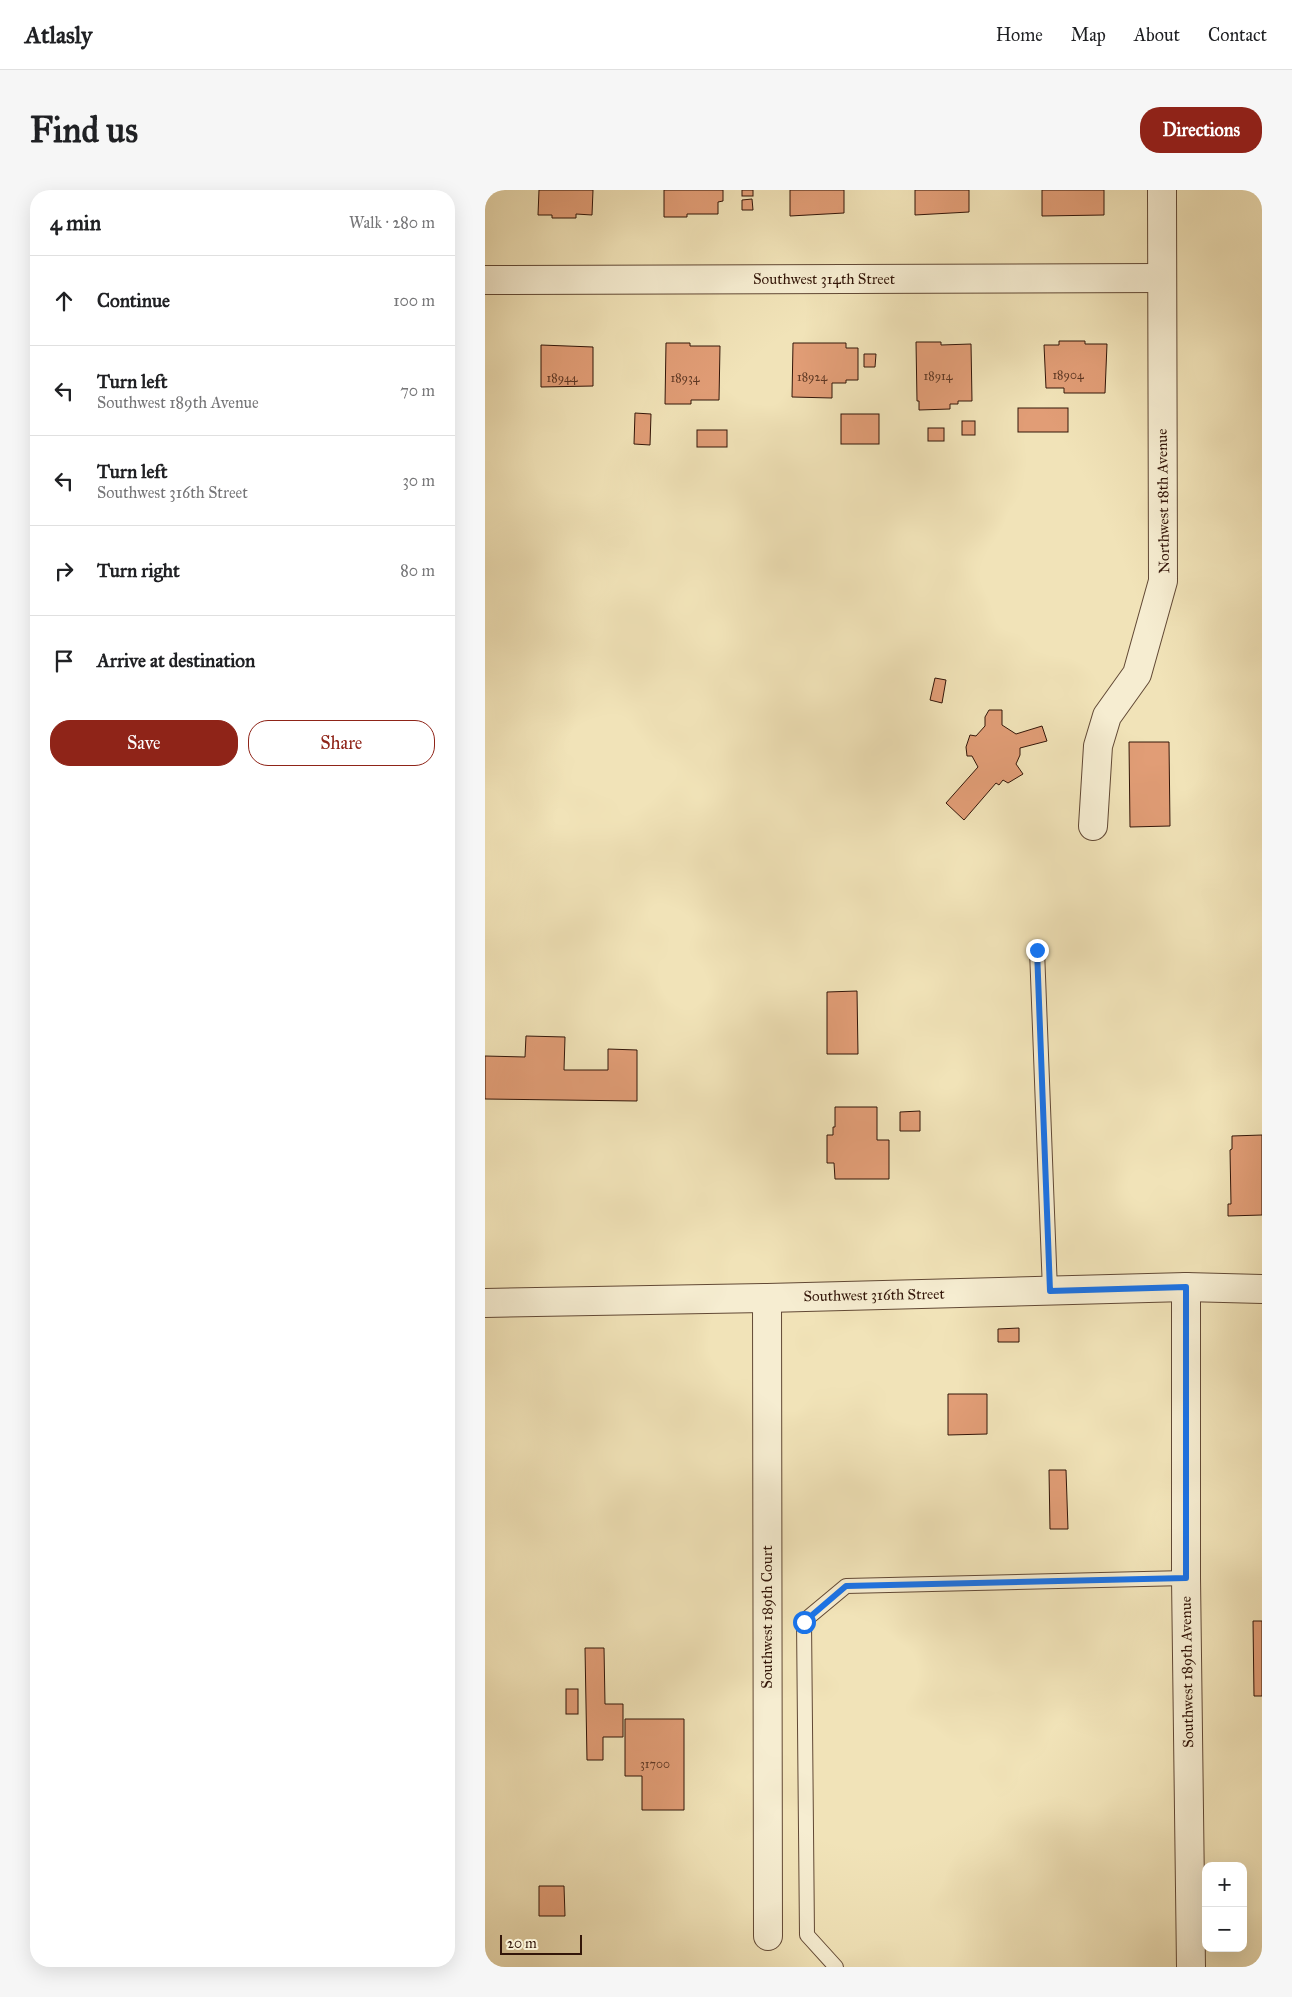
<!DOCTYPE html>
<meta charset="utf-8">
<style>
body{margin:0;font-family:"IM FELL Great Primer",serif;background:#f6f6f6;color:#202124}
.controls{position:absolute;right:15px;bottom:15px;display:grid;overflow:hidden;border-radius:10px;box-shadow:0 5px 20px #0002}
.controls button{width:45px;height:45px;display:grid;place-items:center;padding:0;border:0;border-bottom:1px solid #e0e0e0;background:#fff;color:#202124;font:25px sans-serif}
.scale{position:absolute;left:15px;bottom:12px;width:82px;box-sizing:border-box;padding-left:5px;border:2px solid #331609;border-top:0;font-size:14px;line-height:18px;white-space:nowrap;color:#331609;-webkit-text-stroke:4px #f6edd1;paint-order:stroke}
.stop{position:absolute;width:15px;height:15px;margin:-11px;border:4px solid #1a73e8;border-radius:50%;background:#fff}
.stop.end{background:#1a73e8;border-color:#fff;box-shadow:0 1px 5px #0008}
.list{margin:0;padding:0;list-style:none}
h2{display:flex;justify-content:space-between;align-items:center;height:65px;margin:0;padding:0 20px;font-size:21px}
h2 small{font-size:16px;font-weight:400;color:#757577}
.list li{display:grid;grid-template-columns:32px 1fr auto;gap:15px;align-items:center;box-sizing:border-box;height:90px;padding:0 20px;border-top:1px solid #e0e0e0}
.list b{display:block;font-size:19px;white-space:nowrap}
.list p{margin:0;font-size:16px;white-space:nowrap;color:#757577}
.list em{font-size:16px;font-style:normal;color:#757577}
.actions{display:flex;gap:10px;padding:15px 20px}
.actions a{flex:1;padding:11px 0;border:1px solid #8f2418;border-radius:20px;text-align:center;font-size:18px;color:#8f2418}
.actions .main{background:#8f2418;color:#fff}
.icon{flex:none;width:28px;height:28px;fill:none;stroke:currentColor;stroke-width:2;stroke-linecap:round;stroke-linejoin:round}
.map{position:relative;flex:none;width:777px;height:1777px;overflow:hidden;border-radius:20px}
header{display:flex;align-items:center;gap:30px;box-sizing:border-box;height:70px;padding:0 25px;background:#fff;border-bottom:1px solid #e0e0e0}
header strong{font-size:24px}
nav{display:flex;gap:28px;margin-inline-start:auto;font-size:18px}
.intro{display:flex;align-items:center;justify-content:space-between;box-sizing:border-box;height:120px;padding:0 30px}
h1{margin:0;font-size:35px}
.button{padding:12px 22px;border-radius:20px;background:#8f2418;color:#fff;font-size:18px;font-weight:700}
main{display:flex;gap:30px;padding:0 30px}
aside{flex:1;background:#fff;border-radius:20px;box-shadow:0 5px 20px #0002}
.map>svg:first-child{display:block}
.building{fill:#e19d76;stroke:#331609}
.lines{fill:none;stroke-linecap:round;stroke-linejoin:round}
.service-casing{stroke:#624935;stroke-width:16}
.minor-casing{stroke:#624935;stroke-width:30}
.service{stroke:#f6edd1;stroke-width:14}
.minor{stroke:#f6edd1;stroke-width:28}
.route{stroke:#1a73e8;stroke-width:6}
.labels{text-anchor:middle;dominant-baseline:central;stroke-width:4.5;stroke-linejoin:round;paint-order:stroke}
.number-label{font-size:12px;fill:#5e3824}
.street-label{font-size:15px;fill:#331609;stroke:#f6edd1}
</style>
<header>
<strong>Atlasly</strong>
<nav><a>Home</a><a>Map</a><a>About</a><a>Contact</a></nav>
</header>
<div class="intro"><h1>Find us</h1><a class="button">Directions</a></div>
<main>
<aside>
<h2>4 min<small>Walk · 280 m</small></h2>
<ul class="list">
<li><svg class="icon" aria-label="ahead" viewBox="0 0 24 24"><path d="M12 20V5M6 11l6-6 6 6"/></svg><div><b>Continue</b></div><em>100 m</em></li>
<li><svg class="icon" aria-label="left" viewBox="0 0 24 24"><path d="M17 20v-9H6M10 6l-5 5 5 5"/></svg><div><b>Turn left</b><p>Southwest 189th Avenue</p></div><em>70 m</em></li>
<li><svg class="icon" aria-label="left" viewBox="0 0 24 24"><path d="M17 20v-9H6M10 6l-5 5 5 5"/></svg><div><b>Turn left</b><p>Southwest 316th Street</p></div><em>30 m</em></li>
<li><svg class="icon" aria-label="right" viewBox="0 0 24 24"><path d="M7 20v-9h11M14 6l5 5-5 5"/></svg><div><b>Turn right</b></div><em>80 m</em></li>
<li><svg class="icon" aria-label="arrive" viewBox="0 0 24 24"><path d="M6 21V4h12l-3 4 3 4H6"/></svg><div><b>Arrive at destination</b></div></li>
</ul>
<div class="actions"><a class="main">Save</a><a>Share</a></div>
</aside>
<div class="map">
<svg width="777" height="1777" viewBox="0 0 777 1777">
<rect width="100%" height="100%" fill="#f1e3b8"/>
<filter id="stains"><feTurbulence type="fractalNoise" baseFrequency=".004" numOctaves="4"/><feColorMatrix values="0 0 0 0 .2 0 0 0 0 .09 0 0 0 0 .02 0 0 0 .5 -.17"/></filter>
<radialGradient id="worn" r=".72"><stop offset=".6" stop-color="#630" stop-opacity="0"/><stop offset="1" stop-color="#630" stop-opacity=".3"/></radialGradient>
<g class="building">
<path d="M54 0H108L107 25 91 24V28H67V25H53Z"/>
<path d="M179 0H238V11L233 12V24H202V27H179Z"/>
<rect x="257" y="0" width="11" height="6"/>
<path d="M305 0H359V23L305 26Z"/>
<path d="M430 0H484V22L430 25Z"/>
<path d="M557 0H619V25L557 26Z"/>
<path d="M267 9 268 20H257V10Z"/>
<path d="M574 151H600V154H622L620 203H579V198H561L559 155H574Z"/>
<path d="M431 152H456V155L486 154 487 211H473V214H465V219L434 220V211H432Z"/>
<path d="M181 153H205V156H235L234 210H206V214H180Z"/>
<path d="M308 153H361V158H373V190H361V193H347V208L307 207Z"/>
<path d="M56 155 108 157V196L56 197Z"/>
<path d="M379 164H391L390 177H379Z"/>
<rect x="533" y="218" width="50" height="24"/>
<path d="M150 223 166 224 165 255 149 254Z"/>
<rect x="356" y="224" width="38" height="30"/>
<rect x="477" y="231" width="13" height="14"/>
<rect x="443" y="238" width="16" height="13"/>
<rect x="212" y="240" width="30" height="17"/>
<path d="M450 488 461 490 457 513 445 510Z"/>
<path d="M504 520H517V535L531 544 557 536 562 551 535 558V565L531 574 538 584 523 593 518 590 514 595 511 593 479 630 461 613 493 577 487 566H482L481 557 485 545 491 546 500 536V527Z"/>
<path d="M644 552H684L685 636 645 637Z"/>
<path d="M372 801 373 864H342V802Z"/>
<path d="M41 846 80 847 79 880H123V859L152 860V911L0 909V866L40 867Z"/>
<path d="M350 917H392V950H404V989H350L349 973H342V945H348V937H350Z"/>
<path d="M435 921V941H415V922Z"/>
<path d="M777 945V1025L743 1026V1014H746L745 960 747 959V946Z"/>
<path d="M534 1138V1152H513V1139Z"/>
<path d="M463 1204H502V1244L463 1245Z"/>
<path d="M564 1280H581L583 1339H565Z"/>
<path d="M768 1431H777V1506H769Z"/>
<path d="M100 1458H119L120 1514H138V1547H118V1570H102Z"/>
<rect x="81" y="1499" width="12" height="25"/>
<path d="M140 1529H199V1620H157V1586H140Z"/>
<path d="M54 1696H79L80 1726H54Z"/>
</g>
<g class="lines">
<g class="service-casing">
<g id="service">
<path d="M552 760 565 1101"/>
<path d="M351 1777 322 1745 319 1431 361 1396 701 1388"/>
</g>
</g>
<g class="minor-casing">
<g id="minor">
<path d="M0 90 677 88"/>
<path d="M608 636 613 556 622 526 652 484 678 391 677 0"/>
<path d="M701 1097V1388L706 1777"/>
<path d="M282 1108 283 1746"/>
<path d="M0 1113 282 1108 701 1097 777 1099"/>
</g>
</g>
<use href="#service" class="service"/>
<use href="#minor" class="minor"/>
</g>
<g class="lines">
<path class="route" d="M319 1432 361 1396 701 1388V1097L565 1101 552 760"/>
</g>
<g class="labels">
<g class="number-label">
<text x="583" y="185">18904</text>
<text x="453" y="186">18914</text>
<text x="327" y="187">18924</text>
<text x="77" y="188">18944</text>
<text x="200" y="188">18934</text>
<text x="170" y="1574">31700</text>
</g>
<g class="street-label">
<text x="339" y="89">Southwest 314th Street</text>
<text transform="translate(678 311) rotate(-91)">Northwest 18th Avenue</text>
<text transform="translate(389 1105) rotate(-1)">Southwest 316th Street</text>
<text transform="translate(282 1427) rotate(-90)">Southwest 189th Court</text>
<text transform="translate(702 1482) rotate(-91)">Southwest 189th Avenue</text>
</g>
</g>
<rect width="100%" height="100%" filter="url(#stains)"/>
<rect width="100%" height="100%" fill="url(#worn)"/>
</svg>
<div class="controls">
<button>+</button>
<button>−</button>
</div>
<div class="scale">20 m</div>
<div class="stop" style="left:319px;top:1432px"></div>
<div class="stop end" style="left:552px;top:760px"></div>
</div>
</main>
